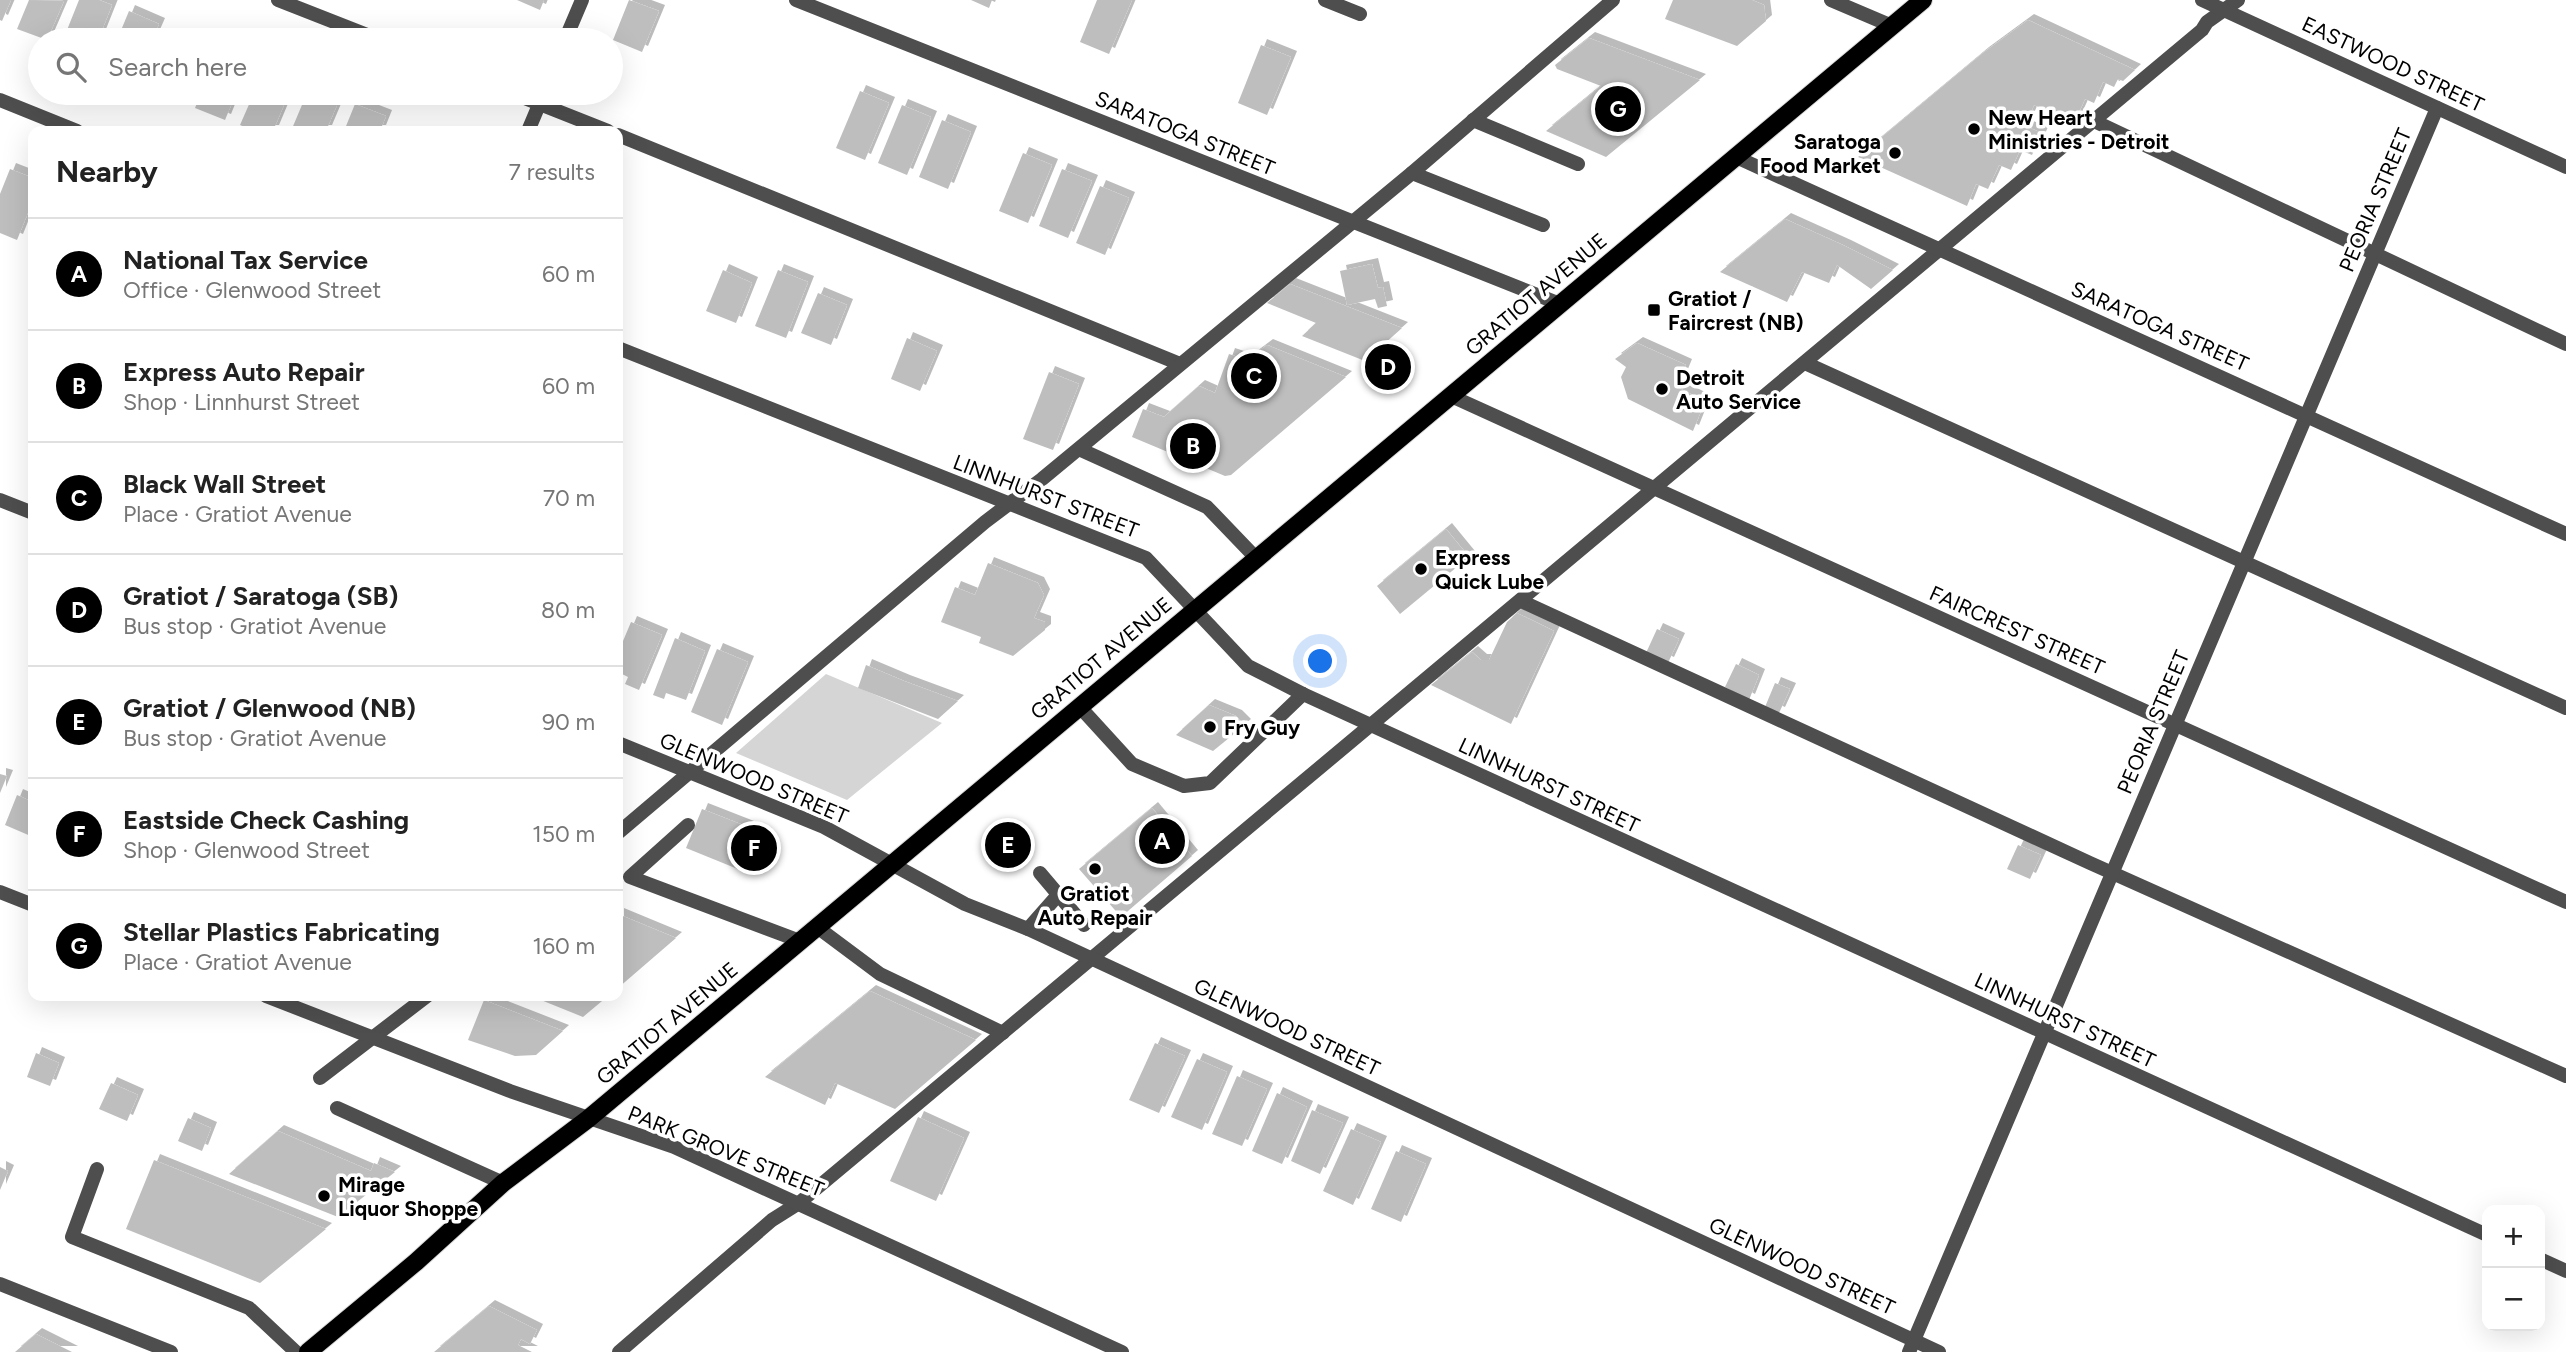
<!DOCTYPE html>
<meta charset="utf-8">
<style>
body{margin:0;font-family:Figtree,sans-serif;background:#f6f6f6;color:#222}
.controls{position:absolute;right:21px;bottom:21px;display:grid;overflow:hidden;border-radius:14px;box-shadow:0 7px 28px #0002}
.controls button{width:63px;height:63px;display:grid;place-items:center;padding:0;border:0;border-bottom:2px solid #e0e0e0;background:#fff;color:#222;font:35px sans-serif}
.you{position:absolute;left:1321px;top:662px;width:24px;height:24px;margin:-18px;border:5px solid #fff;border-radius:50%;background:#1a73e8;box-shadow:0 0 0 10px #1a73e833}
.badge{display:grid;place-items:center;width:46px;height:46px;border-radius:50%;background:#000;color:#fff;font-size:23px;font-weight:700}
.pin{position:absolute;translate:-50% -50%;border:4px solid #fff;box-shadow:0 2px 7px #0006}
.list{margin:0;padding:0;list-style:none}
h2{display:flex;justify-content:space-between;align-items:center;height:91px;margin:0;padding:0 28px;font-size:30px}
h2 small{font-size:23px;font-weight:400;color:#767676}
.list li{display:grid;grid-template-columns:46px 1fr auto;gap:21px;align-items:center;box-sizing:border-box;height:112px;padding:0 28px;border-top:2px solid #e0e0e0}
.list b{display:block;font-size:26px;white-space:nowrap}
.list p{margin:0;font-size:23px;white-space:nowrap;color:#767676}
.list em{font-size:23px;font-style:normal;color:#767676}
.icon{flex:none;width:38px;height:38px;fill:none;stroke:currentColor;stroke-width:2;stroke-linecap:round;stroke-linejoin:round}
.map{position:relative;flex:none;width:2566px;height:1352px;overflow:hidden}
.search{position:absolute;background:#fff;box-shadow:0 7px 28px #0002;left:28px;top:28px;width:595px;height:77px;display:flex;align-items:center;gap:18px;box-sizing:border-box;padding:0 24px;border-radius:38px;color:#767676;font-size:26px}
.panel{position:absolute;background:#fff;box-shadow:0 7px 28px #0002;left:28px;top:126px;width:595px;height:875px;border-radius:14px}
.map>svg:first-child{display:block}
.green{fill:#d5d5d5}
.building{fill:#bebebe;filter:url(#shadow)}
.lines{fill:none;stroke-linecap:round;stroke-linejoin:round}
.primary-casing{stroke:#dbdbdb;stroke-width:20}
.lane{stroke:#4e4e4e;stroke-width:14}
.street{stroke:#4e4e4e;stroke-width:14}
.primary{stroke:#000;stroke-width:18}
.poi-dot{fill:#000;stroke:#fff;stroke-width:2.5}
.labels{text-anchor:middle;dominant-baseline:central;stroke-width:7;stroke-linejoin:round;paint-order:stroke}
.street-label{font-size:21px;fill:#000;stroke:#fff}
.poi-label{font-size:21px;font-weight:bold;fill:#000;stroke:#fff;text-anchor:start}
</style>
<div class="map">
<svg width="2566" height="1352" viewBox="0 0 2566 1352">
<defs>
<filter id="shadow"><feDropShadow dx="6" dy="-6" stdDeviation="0" flood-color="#0004"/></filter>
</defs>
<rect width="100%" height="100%" fill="#fff"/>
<path class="green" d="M826 674 942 723 847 800 736 753Z"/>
<g class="building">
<path d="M0 0H11L2 21 0 20Z"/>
<path d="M29 0 64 1 47 40 17 29Z"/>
<path d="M79 0H99L112 5 98 40H63Z"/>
<path d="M517 0H544L540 10Z"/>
<path d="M629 0 659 11 642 52 613 40Z"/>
<path d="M971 0H992L989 8Z"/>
<path d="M1097 0H1132L1109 54 1080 42Z"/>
<path d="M1673 0H1752L1764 5 1766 21 1737 46 1665 19Z"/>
<path d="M129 11 159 24 152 40H117Z"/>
<path d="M2028 20 2135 70 2123 81 2118 79 2114 87 2103 82 2094 103 2085 99 2074 123 2034 105 2025 126 2042 133 2032 155 2020 150 2011 170 1999 165 1988 189 1976 184 1967 206 1858 157 1983 53Z"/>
<path d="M1589 38 1700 80 1606 157 1546 131 1601 86 1557 69 1555 65Z"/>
<path d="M1261 45 1291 57 1267 115 1238 103Z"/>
<path d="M860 91 889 103 865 160 836 148Z"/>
<path d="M201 93H236L225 120 195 108Z"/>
<path d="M254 93H289L273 131H254L240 125Z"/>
<path d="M307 93H327L340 98 326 131H291Z"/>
<path d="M355 104 386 116 380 131H344Z"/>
<path d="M902 105 931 117 907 175 878 163Z"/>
<path d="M942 120 971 132 948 189 919 177Z"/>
<path d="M1023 153 1052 165 1028 223 999 211Z"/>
<path d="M10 169 33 178V200L17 240 0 233V194Z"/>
<path d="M1062 169 1092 181 1068 238 1039 226Z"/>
<path d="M1100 186 1129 198 1105 255 1076 243Z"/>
<path d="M1785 219 1845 246 1893 270 1871 289 1837 265 1829 283 1802 272 1787 302 1720 272Z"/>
<path d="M1372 264 1378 288 1383 287 1387 306 1378 308 1375 299 1347 305 1340 271Z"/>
<path d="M723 270 752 283 736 323 706 311Z"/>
<path d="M778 270 808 282 786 338 755 326Z"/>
<path d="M1290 284 1402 328 1365 361 1302 336 1316 323 1267 303Z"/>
<path d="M818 293 847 305 831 345 801 333Z"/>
<path d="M907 338 937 351 920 391 891 379Z"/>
<path d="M1637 343 1686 365 1677 387 1705 401 1693 431 1628 399 1621 377 1626 367 1615 359Z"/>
<path d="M1267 345 1346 377 1231 475 1225 476 1132 437 1143 409 1164 417 1199 386 1215 393 1229 354 1247 360Z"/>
<path d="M1049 372 1079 384 1053 450 1023 439Z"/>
<path d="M1446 529 1469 557 1400 614 1377 586Z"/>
<path d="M988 563 1038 583 1044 595 1034 618 1045 622V630L1013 656 979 643 981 637 941 622 955 587 975 595Z"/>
<path d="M1517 613 1554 631 1511 724 1431 685 1472 652 1481 660H1489L1507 622Z"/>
<path d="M631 622 662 635 639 690 625 684 628 677 618 672V653Z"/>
<path d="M1657 629 1679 639 1668 663 1646 653Z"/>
<path d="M675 638 705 651 686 700 666 693 664 699 653 695Z"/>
<path d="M717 649 748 662 722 725 691 712Z"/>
<path d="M1736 664 1759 675 1749 700 1725 687Z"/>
<path d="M866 665 904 681 958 701 938 719 858 688Z"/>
<path d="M1775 683 1790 689 1779 713 1765 707Z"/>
<path d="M1209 705 1236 716 1245 725 1213 751 1176 735Z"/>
<path d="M0 774 7 776 0 793Z"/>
<path d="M17 795 33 802V837L5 825Z"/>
<path d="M1152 808 1192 856 1121 917 1079 869Z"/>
<path d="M702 809 766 834 750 874 686 848Z"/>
<path d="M2018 845 2041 855 2030 879 2007 869Z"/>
<path d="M618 914 676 938 618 988Z"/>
<path d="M870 991 976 1040 895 1109 835 1083 825 1105 765 1077Z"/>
<path d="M531 996H608L583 1017Z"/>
<path d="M484 1000 563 1031 536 1055 515 1056 468 1040Z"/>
<path d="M1155 1043 1185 1056 1159 1113 1129 1100Z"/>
<path d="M36 1053 59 1063 50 1086 27 1077Z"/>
<path d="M1197 1059 1227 1072 1202 1130 1171 1117Z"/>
<path d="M1237 1076 1267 1089 1242 1146 1212 1134Z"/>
<path d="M111 1083 138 1095 127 1121 99 1109Z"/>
<path d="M1277 1093 1307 1107 1282 1164 1252 1151Z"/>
<path d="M1312 1110 1343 1123 1320 1174 1291 1161Z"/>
<path d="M918 1117 964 1138 936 1201 890 1181Z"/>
<path d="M188 1118 211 1128 202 1151 178 1141Z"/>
<path d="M1351 1129 1381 1142 1353 1205 1323 1191Z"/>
<path d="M278 1131 371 1171 374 1163 395 1172 338 1217 229 1174Z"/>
<path d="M1396 1151 1426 1164 1401 1222 1371 1209Z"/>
<path d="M154 1160 326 1229 260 1283 126 1229Z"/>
<path d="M0 1167 8 1171 0 1190Z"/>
<path d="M489 1306 537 1330 530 1344 521 1339 518 1345 532 1352H434Z"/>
<path d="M36 1334 72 1352H15Z"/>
</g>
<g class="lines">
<g class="primary-casing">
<path id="primary" d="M308 1352 416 1262 503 1183 588 1119 1923 0"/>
</g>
<g class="lane">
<path d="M278 0 380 40"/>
<path d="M1325 0 1360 14"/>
<path d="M512 93 608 131"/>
<path d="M1473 120 1578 164"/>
<path d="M2094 121 2566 344"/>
<path d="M618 135 1180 364"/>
<path d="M1412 173 1543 225"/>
<path d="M1805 363 2566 708"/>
<path d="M1079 449 1207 507 1256 558"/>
<path d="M1521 601 2090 863 2566 1076"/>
<path d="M1079 706 1132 764 1184 786 1210 783 1303 694"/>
<path d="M688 825 630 877 800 941"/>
<path d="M618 833 985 522 1042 479 1412 173 1613 0"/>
<path d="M1040 873 1084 925"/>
<path d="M817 927 880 974 1003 1033"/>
<path d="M1028 929 1058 895"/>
<path d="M320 1078 427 996"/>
<path d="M337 1108 503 1183"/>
<path d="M97 1169 72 1237 249 1308 296 1352"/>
<path d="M619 1352 772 1220 799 1203 2202 30 2207 22 2238 0"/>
</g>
<g class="street">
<path d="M796 0 1560 304"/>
<path d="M1831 0 1892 26"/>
<path d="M2202 0 2566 167"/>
<path d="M565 40 582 0"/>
<path d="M0 100 77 131"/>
<path d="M528 131 544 93"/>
<path d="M1736 157 2566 534"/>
<path d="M618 348 1146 558 1248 666 1303 694 2487 1235"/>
<path d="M1451 396 2566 902"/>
<path d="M0 500 33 513"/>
<path d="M618 743 824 827 965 904 1028 929 1939 1352"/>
<path d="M0 892 33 905"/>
<path d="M266 996 510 1091 674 1147 1122 1352"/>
<path d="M2540 1259 2566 1271"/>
<path d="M0 1284 171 1352"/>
<path d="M1909 1352 2437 108"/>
</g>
<use href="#primary" class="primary"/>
</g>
<g class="poi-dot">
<circle cx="1974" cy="129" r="7"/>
<circle cx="1895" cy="153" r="7"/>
<rect x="1647" y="303" width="14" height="14" rx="3.5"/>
<circle cx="1662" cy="389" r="7"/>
<circle cx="1421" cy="569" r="7"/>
<circle cx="1210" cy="727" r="7"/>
<circle cx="1095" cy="869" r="7"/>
<circle cx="324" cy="1196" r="7"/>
</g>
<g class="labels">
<g class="street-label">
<text transform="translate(2393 64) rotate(25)">EASTWOOD STREET</text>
<text transform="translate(1185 133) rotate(22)">SARATOGA STREET</text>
<text transform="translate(2375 200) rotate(-67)">PEORIA STREET</text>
<text transform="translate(1536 294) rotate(-40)">GRATIOT AVENUE</text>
<text transform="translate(2160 326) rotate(24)">SARATOGA STREET</text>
<text transform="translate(1046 496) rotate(21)">LINNHURST STREET</text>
<text transform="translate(2017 630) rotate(24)">FAIRCREST STREET</text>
<text transform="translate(1101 658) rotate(-40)">GRATIOT AVENUE</text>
<text transform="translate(2153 722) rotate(-67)">PEORIA STREET</text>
<text transform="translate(754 778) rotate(23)">GLENWOOD STREET</text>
<text transform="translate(1549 785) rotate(25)">LINNHURST STREET</text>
<text transform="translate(2065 1020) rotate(25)">LINNHURST STREET</text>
<text transform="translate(667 1023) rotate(-40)">GRATIOT AVENUE</text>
<text transform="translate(1287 1027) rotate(25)">GLENWOOD STREET</text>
<text transform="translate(726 1151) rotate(22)">PARK GROVE STREET</text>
<text transform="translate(1802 1266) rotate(25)">GLENWOOD STREET</text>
</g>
<g class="poi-label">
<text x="1988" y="117">New Heart<tspan x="1988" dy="24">Ministries - Detroit</tspan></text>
<text x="1881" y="141" text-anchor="end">Saratoga<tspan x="1881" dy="24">Food Market</tspan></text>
<text x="1668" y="298">Gratiot /<tspan x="1668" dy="24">Faircrest (NB)</tspan></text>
<text x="1676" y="377">Detroit<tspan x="1676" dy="24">Auto Service</tspan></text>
<text x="1435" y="557">Express<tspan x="1435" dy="24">Quick Lube</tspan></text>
<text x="1224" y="727">Fry Guy</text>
<text x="1095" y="893" text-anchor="middle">Gratiot<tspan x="1095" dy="24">Auto Repair</tspan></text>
<text x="338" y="1184">Mirage<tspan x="338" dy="24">Liquor Shoppe</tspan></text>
</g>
</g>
</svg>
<div class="controls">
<button>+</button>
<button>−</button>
</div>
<div class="you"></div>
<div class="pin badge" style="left:1162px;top:841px">A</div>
<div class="pin badge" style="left:1193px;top:446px">B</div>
<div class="pin badge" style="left:1254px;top:376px">C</div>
<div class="pin badge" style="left:1388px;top:367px">D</div>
<div class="pin badge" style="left:1008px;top:845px">E</div>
<div class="pin badge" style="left:754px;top:848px">F</div>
<div class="pin badge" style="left:1618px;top:109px">G</div>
<div class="search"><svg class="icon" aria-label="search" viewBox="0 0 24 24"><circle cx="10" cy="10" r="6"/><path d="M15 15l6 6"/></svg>Search here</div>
<section class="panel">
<h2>Nearby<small>7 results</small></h2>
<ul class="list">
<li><span class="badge">A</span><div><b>National Tax Service</b><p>Office · Glenwood Street</p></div><em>60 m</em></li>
<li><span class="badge">B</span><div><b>Express Auto Repair</b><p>Shop · Linnhurst Street</p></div><em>60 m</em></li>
<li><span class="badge">C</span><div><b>Black Wall Street</b><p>Place · Gratiot Avenue</p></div><em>70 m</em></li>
<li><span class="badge">D</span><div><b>Gratiot / Saratoga (SB)</b><p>Bus stop · Gratiot Avenue</p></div><em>80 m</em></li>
<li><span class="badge">E</span><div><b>Gratiot / Glenwood (NB)</b><p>Bus stop · Gratiot Avenue</p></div><em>90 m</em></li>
<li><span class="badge">F</span><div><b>Eastside Check Cashing</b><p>Shop · Glenwood Street</p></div><em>150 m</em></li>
<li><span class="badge">G</span><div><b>Stellar Plastics Fabricating</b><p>Place · Gratiot Avenue</p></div><em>160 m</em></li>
</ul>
</section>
</div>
